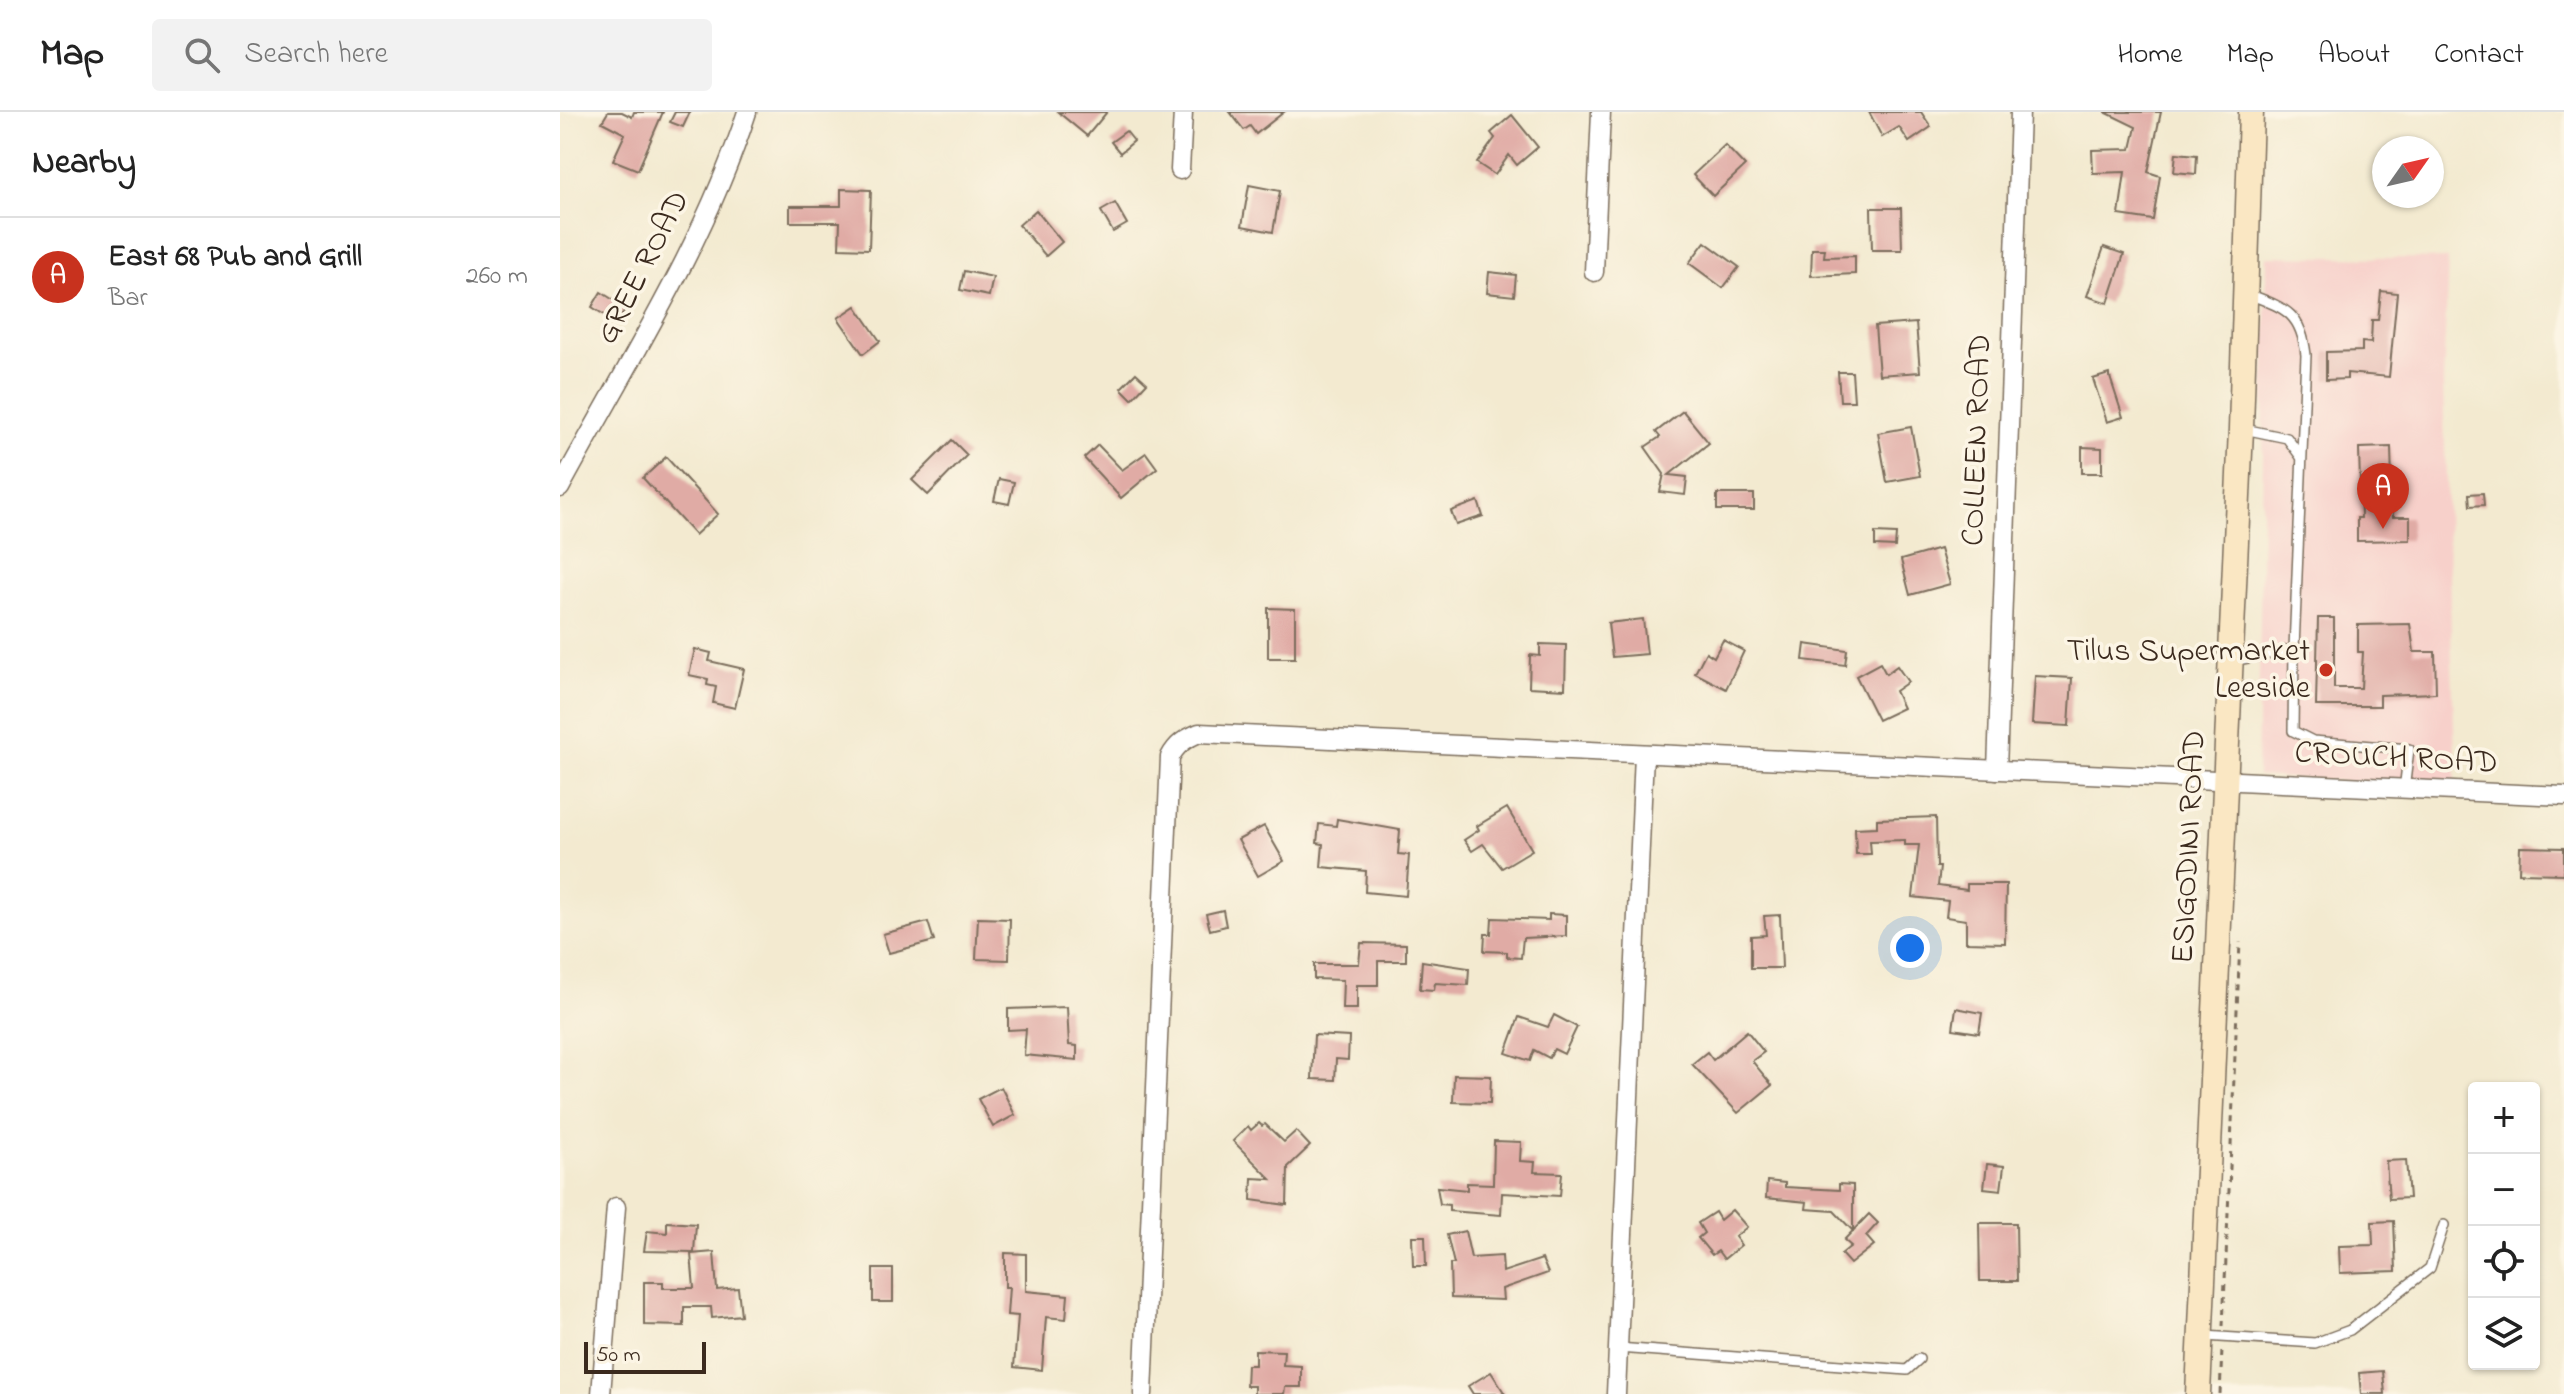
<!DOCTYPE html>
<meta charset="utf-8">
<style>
body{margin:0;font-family:"Indie Flower",sans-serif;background:#f2f2f2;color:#222}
.controls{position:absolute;right:24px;bottom:24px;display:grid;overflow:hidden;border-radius:8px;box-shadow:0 2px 6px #0004}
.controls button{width:72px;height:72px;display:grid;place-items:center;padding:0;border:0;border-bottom:2px solid #e0e0e0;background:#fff;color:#222;font:40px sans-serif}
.compass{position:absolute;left:1812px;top:24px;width:72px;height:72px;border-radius:50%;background:#fff;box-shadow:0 2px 6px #0004;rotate:56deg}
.scale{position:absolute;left:24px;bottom:20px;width:122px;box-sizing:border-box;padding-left:8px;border:4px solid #3b2a1e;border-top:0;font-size:22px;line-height:28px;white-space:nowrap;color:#3b2a1e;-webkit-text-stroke:6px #fcf5e5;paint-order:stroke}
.you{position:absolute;left:1350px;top:836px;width:28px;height:28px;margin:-20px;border:6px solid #fff;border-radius:50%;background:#1a73e8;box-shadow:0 0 0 12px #1a73e833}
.badge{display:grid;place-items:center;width:52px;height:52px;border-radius:50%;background:#c8321e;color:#fff;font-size:26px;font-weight:700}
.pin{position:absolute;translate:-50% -66px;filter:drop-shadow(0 2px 4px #0008)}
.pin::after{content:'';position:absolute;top:42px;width:28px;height:24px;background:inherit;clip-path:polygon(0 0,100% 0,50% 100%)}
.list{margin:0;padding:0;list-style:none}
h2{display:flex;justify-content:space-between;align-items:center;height:104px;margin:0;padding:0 32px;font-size:34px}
h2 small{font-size:26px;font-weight:400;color:#767676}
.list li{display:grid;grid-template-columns:52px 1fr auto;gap:24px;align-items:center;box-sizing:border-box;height:120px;padding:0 32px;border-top:2px solid #e0e0e0}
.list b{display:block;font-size:30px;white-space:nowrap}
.list p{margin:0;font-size:26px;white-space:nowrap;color:#767676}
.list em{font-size:26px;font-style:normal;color:#767676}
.icon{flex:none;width:44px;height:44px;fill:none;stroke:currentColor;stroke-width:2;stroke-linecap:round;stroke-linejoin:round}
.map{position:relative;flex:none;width:2004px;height:1282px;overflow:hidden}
header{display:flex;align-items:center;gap:48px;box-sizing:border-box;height:112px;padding:0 40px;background:#fff;border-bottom:2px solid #e0e0e0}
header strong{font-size:38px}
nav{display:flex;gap:44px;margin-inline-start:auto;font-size:28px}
.search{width:560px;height:72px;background:#f2f2f2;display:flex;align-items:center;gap:20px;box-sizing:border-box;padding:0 28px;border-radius:8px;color:#767676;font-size:30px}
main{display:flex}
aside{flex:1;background:#fff}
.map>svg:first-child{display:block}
.built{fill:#f7d0ca}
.building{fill:#e0aba5}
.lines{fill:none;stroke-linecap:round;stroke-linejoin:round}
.lane-casing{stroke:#7b6d5c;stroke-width:12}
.street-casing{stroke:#7b6d5c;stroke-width:21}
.secondary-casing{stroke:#7b6d5c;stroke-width:27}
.path{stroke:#7b6d5c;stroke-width:3;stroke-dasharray:6 6;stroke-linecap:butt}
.lane{stroke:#fff;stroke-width:9}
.street{stroke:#fff;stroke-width:18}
.secondary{stroke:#fae7c3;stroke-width:24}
.poi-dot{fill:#c8321e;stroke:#fcf5e5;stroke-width:3}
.labels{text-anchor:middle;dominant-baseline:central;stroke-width:7;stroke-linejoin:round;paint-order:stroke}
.street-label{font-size:32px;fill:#3b2a1e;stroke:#fcf5e5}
.poi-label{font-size:32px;fill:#3b2a1e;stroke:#fcf5e5;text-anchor:end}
</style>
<header>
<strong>Map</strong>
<div class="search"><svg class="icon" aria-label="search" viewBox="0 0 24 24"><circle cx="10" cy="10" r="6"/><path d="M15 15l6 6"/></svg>Search here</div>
<nav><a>Home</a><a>Map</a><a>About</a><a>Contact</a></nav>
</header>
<main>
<aside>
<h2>Nearby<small></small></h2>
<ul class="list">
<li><span class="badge">A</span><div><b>East 68 Pub and Grill</b><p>Bar</p></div><em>260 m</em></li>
</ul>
</aside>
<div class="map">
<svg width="2004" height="1282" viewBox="0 0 2004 1282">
<rect width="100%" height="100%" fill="#fcf5e5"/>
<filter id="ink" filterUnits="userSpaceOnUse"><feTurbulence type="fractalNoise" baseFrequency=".0125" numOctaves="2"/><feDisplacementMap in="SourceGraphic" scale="16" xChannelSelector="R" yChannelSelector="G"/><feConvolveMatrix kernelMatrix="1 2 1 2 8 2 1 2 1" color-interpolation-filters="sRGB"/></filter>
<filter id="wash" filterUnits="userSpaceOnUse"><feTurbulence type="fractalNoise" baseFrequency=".006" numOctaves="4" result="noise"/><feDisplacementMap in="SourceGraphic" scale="32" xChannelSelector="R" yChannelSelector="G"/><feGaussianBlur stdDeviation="1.8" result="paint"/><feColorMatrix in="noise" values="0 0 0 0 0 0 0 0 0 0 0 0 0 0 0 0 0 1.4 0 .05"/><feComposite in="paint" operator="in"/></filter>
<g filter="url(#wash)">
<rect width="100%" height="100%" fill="#f3ead0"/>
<path class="built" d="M1707 144 1888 147 1883 272 1896 675 1697 664Z"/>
<g id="blocks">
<g class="building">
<path d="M48 0H62L72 5 74 0H103L78 58 53 48 65 22 42 10Z"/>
<path d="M115 0H130L123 15 110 10Z"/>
<path d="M498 0H547L527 24Z"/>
<path d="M670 0H724L696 22 690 14 684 18Z"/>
<path d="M1309 0H1361L1371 15 1349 30 1339 15 1322 25Z"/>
<path d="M1545 0H1601L1588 60 1600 64 1593 108 1559 103 1565 60 1533 61 1532 38 1571 37 1576 15Z"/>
<path d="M952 3 978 35 957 53 949 43 935 63 917 51 935 26 931 21Z"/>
<path d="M566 19 574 29 560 41 551 30Z"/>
<path d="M1165 33 1185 54 1153 84 1133 63Z"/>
<path d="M1616 41 1637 43 1636 62 1614 60Z"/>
<path d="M689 73 720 79 713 120 682 114Z"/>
<path d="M281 77 311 78 309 137 279 136 280 110H230V94H281Z"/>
<path d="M555 91 567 112 553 120 541 99Z"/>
<path d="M1311 96H1341L1342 138H1312Z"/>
<path d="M476 98 502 130 486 144 459 113Z"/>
<path d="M1145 130 1179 155 1163 176 1129 151Z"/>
<path d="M1544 135 1564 142 1548 191 1527 184Z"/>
<path d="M1252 137H1265L1264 145 1295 144V162L1251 164Z"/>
<path d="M404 159 433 165 429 184 400 178Z"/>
<path d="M929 160 956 163 954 184 927 181Z"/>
<path d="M1821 179 1837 181 1829 265 1787 261V267L1766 268V240L1802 239V230L1811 231 1812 208H1818Z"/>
<path d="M41 180 66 196 57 211 32 195Z"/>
<path d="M296 194 320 229 303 242 278 206Z"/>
<path d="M1356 211 1360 260 1319 263 1315 214Z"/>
<path d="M1278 260H1292L1294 289H1280Z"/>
<path d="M576 261 587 271 572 287 561 276Z"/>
<path d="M1549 262 1563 305 1547 310 1533 267Z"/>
<path d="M1123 299 1149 331 1109 363 1127 365 1125 383 1100 380 1104 362 1085 335 1100 325 1096 320Z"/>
<path d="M1351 315 1360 364 1327 370 1318 321Z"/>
<path d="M392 328 407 343 368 383 352 368Z"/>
<path d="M538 333 562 358 586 341 597 356 561 386 524 346Z"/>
<path d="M1522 335 1542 336V361H1522Z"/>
<path d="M1831 335 1833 405H1850V428L1797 429V406H1801L1799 336Z"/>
<path d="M106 345 158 402 135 423 83 366Z"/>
<path d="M439 367 454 370 449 392 434 389Z"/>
<path d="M1923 381 1924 393 1910 394 1909 382Z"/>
<rect x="1157" y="382" width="37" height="16"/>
<path d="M918 389 923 404 896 413 891 399Z"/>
<path d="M1315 421 1336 422 1335 435 1315 434Z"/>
<path d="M1380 437 1390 472 1350 483 1341 448Z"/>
<path d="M708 496 735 497V546H708Z"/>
<path d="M1758 506H1774V576H1801L1803 540H1798V513L1850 512 1854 540H1875L1876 581 1820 583V594H1756Z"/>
<path d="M1083 507 1087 542 1052 545 1048 511Z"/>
<path d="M1163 528 1184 539 1166 577 1135 561 1146 540 1154 545Z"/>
<path d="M980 532 1006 533 1005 577 969 575 970 543 980 544Z"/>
<path d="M1245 532 1287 538 1285 553 1243 548Z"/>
<path d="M135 537 151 541 149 549 184 557 175 596 153 591 156 575 147 573 148 567 129 563Z"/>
<path d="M1320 551 1326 562 1337 554 1348 570 1335 579 1343 596 1318 608 1296 564Z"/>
<path d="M1475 564 1512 566 1509 614 1472 612Z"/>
<path d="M947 696 972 738 942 756 923 732 912 739 904 728 919 718 917 714Z"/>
<path d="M1376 705 1377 755H1380L1378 774 1407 778V772H1446L1445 831 1406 830V808L1386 805 1388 789 1353 785 1359 733H1345V728L1310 729 1311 742H1296L1295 716 1317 715V707Z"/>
<path d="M777 707 840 718 838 742 849 743 846 784 805 780 806 759 761 755 763 732 757 731 759 712 776 714Z"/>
<path d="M704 714 724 749 698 764 678 728Z"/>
<path d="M1960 735 2004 736V762L1959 761Z"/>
<path d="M663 798 666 814 650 818 646 802Z"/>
<path d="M989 802 1006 803V824L963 826 961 846 947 845V840L924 839 925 822H931L932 806 989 808Z"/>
<path d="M1220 803 1222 856H1191V824L1206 823 1204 804Z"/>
<path d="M418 806 450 807 449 848 416 847Z"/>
<path d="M368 810 374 829 329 841 323 822Z"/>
<path d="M801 831 846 832V849H818V873H797V897H782L783 868 754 867V852H799Z"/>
<path d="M862 849 909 856 908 873 875 871 874 878 860 877Z"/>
<path d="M507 895 509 933 517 934V948L464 943 466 917 448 918V897Z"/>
<path d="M1396 896 1422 901 1419 921 1393 917Z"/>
<path d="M994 903 1017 915 1004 942 994 937 989 946 974 938 970 949 946 941 959 905 988 915Z"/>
<path d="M1187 919 1204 940 1192 949 1212 973 1178 1001 1132 952 1147 940 1153 948Z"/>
<path d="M754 923 789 925 788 948 776 947 775 968 752 967Z"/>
<path d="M894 963 931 964 930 991 893 990Z"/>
<path d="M441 975 455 1003 433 1015 418 987Z"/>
<path d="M699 1011 702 1014 705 1012 724 1030 736 1019 750 1034 728 1055 727 1093 691 1088 692 1066 711 1067 673 1029 688 1014 691 1018Z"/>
<path d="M934 1029 961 1030 960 1049 975 1050 974 1060 1002 1061 1000 1084 942 1081 941 1103 889 1099V1093L880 1092 877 1075 907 1078V1071L933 1072Z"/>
<path d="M1846 1048 1849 1086 1829 1087 1826 1049Z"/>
<path d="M1427 1052 1444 1054 1441 1078 1424 1076Z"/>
<path d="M1207 1069 1225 1071V1075L1279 1078V1072L1293 1073V1119L1274 1099 1246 1097 1247 1090 1206 1086Z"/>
<path d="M1172 1098 1187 1115 1175 1125 1181 1133 1164 1147 1158 1139 1152 1143 1138 1126 1144 1121 1138 1111 1155 1100 1160 1108Z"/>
<path d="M1309 1102 1318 1111 1306 1124 1314 1133 1290 1152 1281 1142 1291 1134 1284 1128Z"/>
<path d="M1834 1109 1836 1159 1780 1161 1779 1134 1813 1133 1812 1110Z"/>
<path d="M107 1110 136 1112 134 1140 84 1139 87 1119 107 1121Z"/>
<path d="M1419 1111H1456L1457 1169H1420Z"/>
<path d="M905 1119 911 1146 942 1144 943 1160 982 1147 988 1161 942 1177 943 1188 891 1186 890 1152H894L887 1123Z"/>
<path d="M852 1124H865L866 1154H853Z"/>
<path d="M154 1140 157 1178 178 1176 181 1203 152 1206 151 1195H124V1214L84 1213V1170H103V1176H134L131 1142Z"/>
<path d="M445 1141 466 1142V1179L508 1183 506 1207 486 1205 482 1258 454 1255 458 1204 447 1203 449 1175H445Z"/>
<rect x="313" y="1157" width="20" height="33"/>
<path d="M695 1238 724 1239 723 1253 741 1254V1275H725L724 1282H694V1274H686L687 1253H695Z"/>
<path d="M1823 1259 1825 1282H1801L1799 1261Z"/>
<path d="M931 1260 945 1282H913L908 1274Z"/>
</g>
</g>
</g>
<g filter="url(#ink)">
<use href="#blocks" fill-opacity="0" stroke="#7b6d5c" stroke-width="2"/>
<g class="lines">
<g class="lane-casing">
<g id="lane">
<path d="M1684 317 1727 326 1741 345"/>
<path d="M1734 537 1733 619 1753 629 1849 637 1844 678"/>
<path d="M1672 549 1734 537 1746 243C1741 199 1724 196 1686 181"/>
<path d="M1644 1224 1755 1231 1790 1218 1870 1156 1884 1113"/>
<path d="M1058 1236 1347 1258 1359 1247"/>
</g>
</g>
<g class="street-casing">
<g id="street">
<path d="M620 58 623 0"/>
<path d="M1034 160 1041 0"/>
<path d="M0 376C66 254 144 133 187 0"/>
<path d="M1437 658 1460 0"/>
<path d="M41 1282 56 1095"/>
<path d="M583 1282 610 645C617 632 625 627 639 621L2004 684"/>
<path d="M1056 1282 1084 642"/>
</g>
</g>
<g class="secondary-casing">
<path id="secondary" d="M1638 1282 1681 317 1691 0"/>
</g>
<g class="path">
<path d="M1663 1214 1680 830"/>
<path d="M1660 1282 1662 1238"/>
</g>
<use href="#lane" class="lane"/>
<use href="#street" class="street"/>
<use href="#secondary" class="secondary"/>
</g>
</g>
<circle class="poi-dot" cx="1766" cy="558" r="8"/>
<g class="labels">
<g class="street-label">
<text transform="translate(84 156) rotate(-63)">GREE ROAD</text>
<text transform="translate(1418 328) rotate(-88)">COLLEEN ROAD</text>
<text transform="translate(1836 647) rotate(3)">CROUCH ROAD</text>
<text transform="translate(1630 735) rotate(-87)">ESIGODINI ROAD</text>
</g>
<g class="poi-label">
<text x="1750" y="540">Tilus Supermarket<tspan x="1750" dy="37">Leeside</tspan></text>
</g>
</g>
</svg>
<div class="controls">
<button>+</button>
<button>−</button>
<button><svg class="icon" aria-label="locate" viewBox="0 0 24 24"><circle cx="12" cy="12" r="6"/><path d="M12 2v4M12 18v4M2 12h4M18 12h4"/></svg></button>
<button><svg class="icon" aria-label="layers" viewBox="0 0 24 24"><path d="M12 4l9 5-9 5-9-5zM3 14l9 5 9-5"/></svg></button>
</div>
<svg class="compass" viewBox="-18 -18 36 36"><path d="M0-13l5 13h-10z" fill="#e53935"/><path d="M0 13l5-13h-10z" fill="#767676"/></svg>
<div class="scale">50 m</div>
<div class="you"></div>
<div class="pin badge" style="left:1823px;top:417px">A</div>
</div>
</main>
